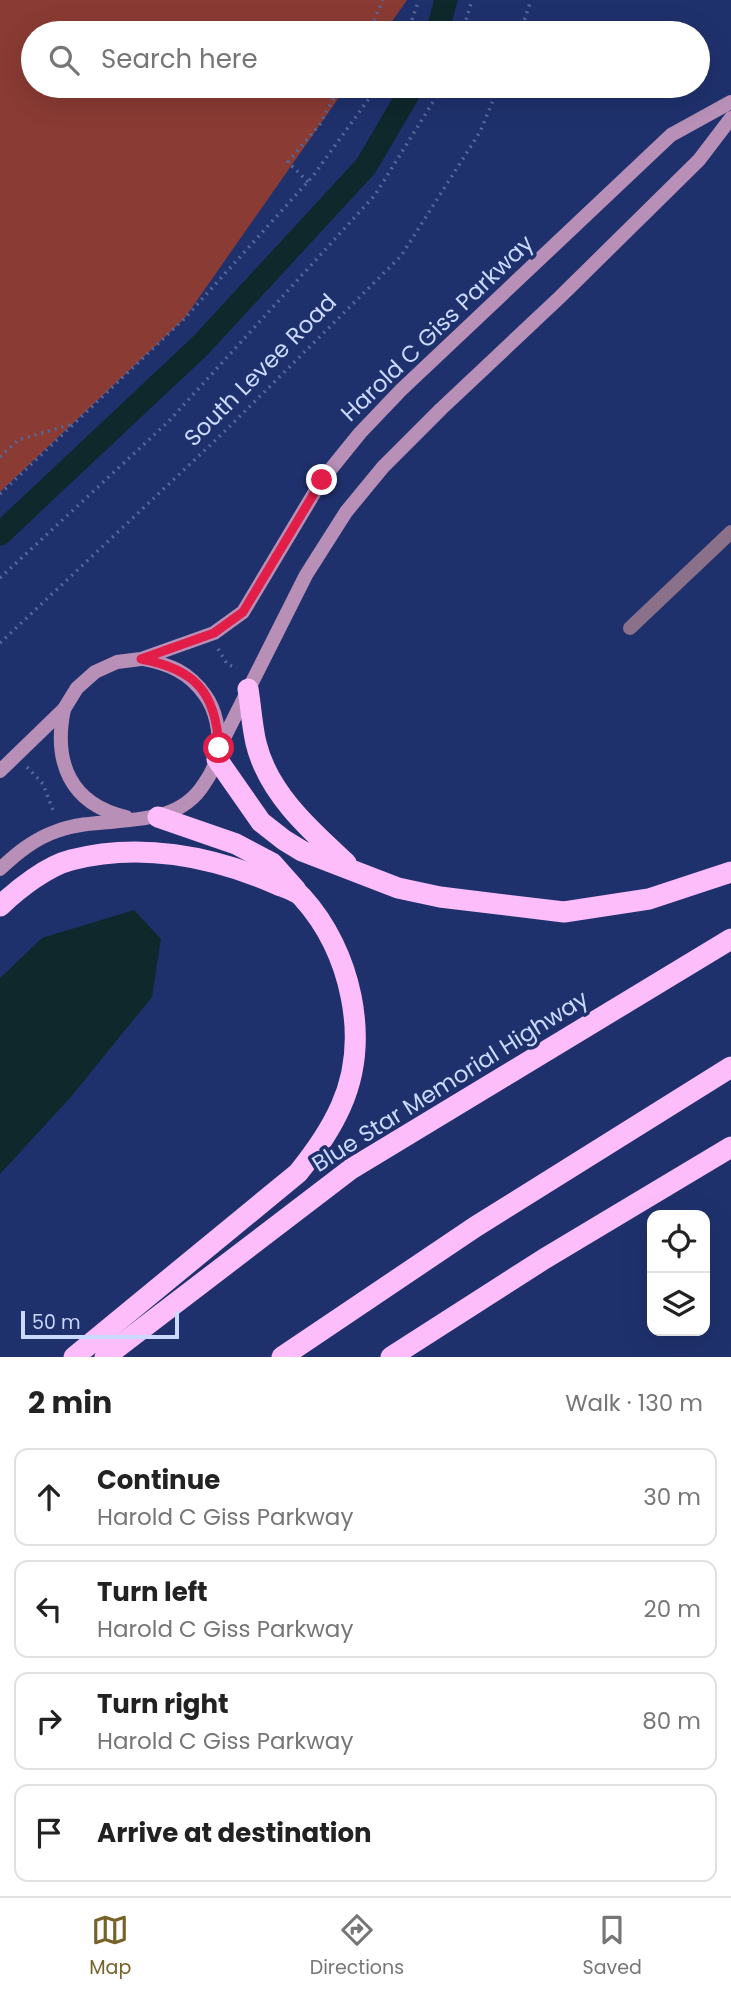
<!DOCTYPE html>
<meta charset="utf-8">
<style>
body{margin:0;font-family:Poppins,sans-serif;background:#f6f6f6;color:#222}
.controls{position:absolute;right:21px;bottom:21px;display:grid;overflow:hidden;border-radius:14px;box-shadow:0 7px 28px #0002}
.controls button{width:63px;height:63px;display:grid;place-items:center;padding:0;border:0;border-bottom:2px solid #e0e0e0;background:#fff;color:#222;font:35px sans-serif}
.scale{position:absolute;left:21px;bottom:18px;width:158px;box-sizing:border-box;padding-left:7px;border:4px solid #cad9fd;border-top:0;font-size:19px;line-height:24px;white-space:nowrap;color:#cad9fd;-webkit-text-stroke:5px #1f316d;paint-order:stroke}
.stop{position:absolute;width:21px;height:21px;margin:-16px;border:5px solid #e11d48;border-radius:50%;background:#fff}
.stop.end{background:#e11d48;border-color:#fff;box-shadow:0 2px 7px #0008}
.list{margin:0;padding:0;list-style:none}
h2{display:flex;justify-content:space-between;align-items:center;height:91px;margin:0;padding:0 28px;font-size:30px}
h2 small{font-size:23px;font-weight:400;color:#767676}
.list li{display:grid;grid-template-columns:46px 1fr auto;gap:21px;align-items:center;box-sizing:border-box;height:98px;margin:0 14px 14px;padding:0 14px;border:2px solid #e0e0e0;border-radius:14px}
.list b{display:block;font-size:26px;white-space:nowrap}
.list p{margin:0;font-size:23px;white-space:nowrap;color:#767676}
.list em{font-size:23px;font-style:normal;color:#767676}
.icon{flex:none;width:38px;height:38px;fill:none;stroke:currentColor;stroke-width:2;stroke-linecap:round;stroke-linejoin:round}
.map{position:relative;flex:none;width:731px;height:1357px;overflow:hidden}
.search{position:absolute;background:#fff;box-shadow:0 7px 28px #0002;left:21px;right:21px;top:21px;height:77px;display:flex;align-items:center;gap:18px;box-sizing:border-box;padding:0 24px;border-radius:38px;color:#767676;font-size:26px}
.sheet{height:539px;background:#fff}
nav{display:flex;justify-content:space-around;align-items:center;box-sizing:border-box;height:98px;border-top:2px solid #e0e0e0;background:#fff;font-size:19px;color:#767676}
nav a{display:grid;justify-items:center;gap:4px}
nav .on{color:#77622a}
.map>svg:first-child{display:block}
.green{fill:#8a3b33}
.water{fill:#0f282b}
.lines{fill:none;stroke-linecap:round;stroke-linejoin:round}
.canal{stroke:#0f282b;stroke-width:23}
.path{stroke:#56679b;stroke-width:3.5;stroke-dasharray:2 5;stroke-linecap:butt}
.street{stroke:#8a7088;stroke-width:14}
.secondary{stroke:#b88fb6;stroke-width:14}
.highway{stroke:#fcbdfa;stroke-width:21}
.route{stroke:#e11d48;stroke-width:9}
.labels{text-anchor:middle;dominant-baseline:central;stroke-width:7;stroke-linejoin:round;paint-order:stroke}
.street-label{font-size:23px;fill:#cad9fd;stroke:#1f316d}
</style>
<div class="map">
<svg width="731" height="1357" viewBox="0 0 731 1357">
<rect width="100%" height="100%" fill="#1f316d"/>
<path class="green" d="M0 0H407L384 33H33V86H347L184 319 0 492Z"/>
<path class="water" d="M134 910 161 939 152 997 70 1098 0 1174V978L42 938Z"/>
<g class="lines">
<g class="canal">
<path d="M437 33 446 0"/>
<path d="M0 534 201 345 366 166 413 86"/>
</g>
<g class="path">
<path d="M368 33 383 0"/>
<path d="M407 33 419 0"/>
<path d="M462 33 472 0"/>
<path d="M520 33 531 0"/>
<path d="M308 182 288 162 320 124 340 86"/>
<path d="M0 457 18 440 73 424"/>
<path d="M0 494 184 319 313 176 378 86"/>
<path d="M0 578 169 421 375 195 443 86"/>
<path d="M0 643 222 434 401 256 480 132 499 86"/>
<path d="M218 649 227 664 237 668"/>
<path d="M27 767 43 784 54 813"/>
</g>
<path class="street" d="M630 628 731 532"/>
<g class="secondary">
<path d="M64 709C53 762 70 804 126 817"/>
<path d="M219 748 306 575 346 512 383 467 441 409 560 297 699 160 731 118"/>
<path d="M0 771 64 709 77 688 95 672 117 662 141 659 214 633 243 612 322 480 360 433 401 390 671 135 731 102"/>
<path d="M0 869C17 853 34 839 57 831 104 813 173 834 204 784 211 774 217 763 218 750 220 732 216 710 205 695 189 672 169 664 143 659"/>
</g>
<g class="highway">
<path d="M248 689C251 707 252 726 256 743 268 793 310 830 346 863"/>
<path d="M217 759 261 822 284 840 302 851 398 888 440 897 564 912 649 899 731 872"/>
<path d="M158 817 236 844 272 863 296 890"/>
<path d="M0 906C18 889 47 866 71 860 139 842 211 856 274 883 282 887 296 890 302 897 351 951 371 1039 341 1106 330 1131 315 1152 298 1173L74 1357"/>
<path d="M105 1357 351 1169 731 939"/>
<path d="M282 1357 475 1227 731 1067"/>
<path d="M391 1357 544 1259 731 1147"/>
</g>
</g>
<g class="lines">
<path class="route" d="M219 748C216 692 195 669 141 659L214 633 243 612 322 480"/>
</g>
<g class="labels">
<g class="street-label">
<text transform="translate(437 328) rotate(-44)">Harold C Giss Parkway</text>
<text transform="translate(260 370) rotate(-45)">South Levee Road</text>
<text transform="translate(450 1081) rotate(-32)">Blue Star Memorial Highway</text>
</g>
</g>
</svg>
<div class="controls">
<button><svg class="icon" aria-label="locate" viewBox="0 0 24 24"><circle cx="12" cy="12" r="6"/><path d="M12 2v4M12 18v4M2 12h4M18 12h4"/></svg></button>
<button><svg class="icon" aria-label="layers" viewBox="0 0 24 24"><path d="M12 4l9 5-9 5-9-5zM3 14l9 5 9-5"/></svg></button>
</div>
<div class="scale">50 m</div>
<div class="stop" style="left:219px;top:748px"></div>
<div class="stop end" style="left:322px;top:480px"></div>
<div class="search"><svg class="icon" aria-label="search" viewBox="0 0 24 24"><circle cx="10" cy="10" r="6"/><path d="M15 15l6 6"/></svg>Search here</div>
</div>
<section class="sheet">
<h2>2 min<small>Walk · 130 m</small></h2>
<ul class="list">
<li><svg class="icon" aria-label="ahead" viewBox="0 0 24 24"><path d="M12 20V5M6 11l6-6 6 6"/></svg><div><b>Continue</b><p>Harold C Giss Parkway</p></div><em>30 m</em></li>
<li><svg class="icon" aria-label="left" viewBox="0 0 24 24"><path d="M17 20v-9H6M10 6l-5 5 5 5"/></svg><div><b>Turn left</b><p>Harold C Giss Parkway</p></div><em>20 m</em></li>
<li><svg class="icon" aria-label="right" viewBox="0 0 24 24"><path d="M7 20v-9h11M14 6l5 5-5 5"/></svg><div><b>Turn right</b><p>Harold C Giss Parkway</p></div><em>80 m</em></li>
<li><svg class="icon" aria-label="arrive" viewBox="0 0 24 24"><path d="M6 21V4h12l-3 4 3 4H6"/></svg><div><b>Arrive at destination</b></div></li>
</ul>
</section>
<nav>
<a class="on"><svg class="icon" aria-label="map" viewBox="0 0 24 24"><path d="M3 6l6-2 6 2 6-2v14l-6 2-6-2-6 2zM9 4v14M15 6v14"/></svg>Map</a>
<a><svg class="icon" aria-label="directions" viewBox="0 0 24 24"><path d="M12 3l9 9-9 9-9-9zM9 14v-3h6M13 9l2 2-2 2"/></svg>Directions</a>
<a><svg class="icon" aria-label="saved" viewBox="0 0 24 24"><path d="M7 4h10v16l-5-4-5 4z"/></svg>Saved</a>
</nav>
